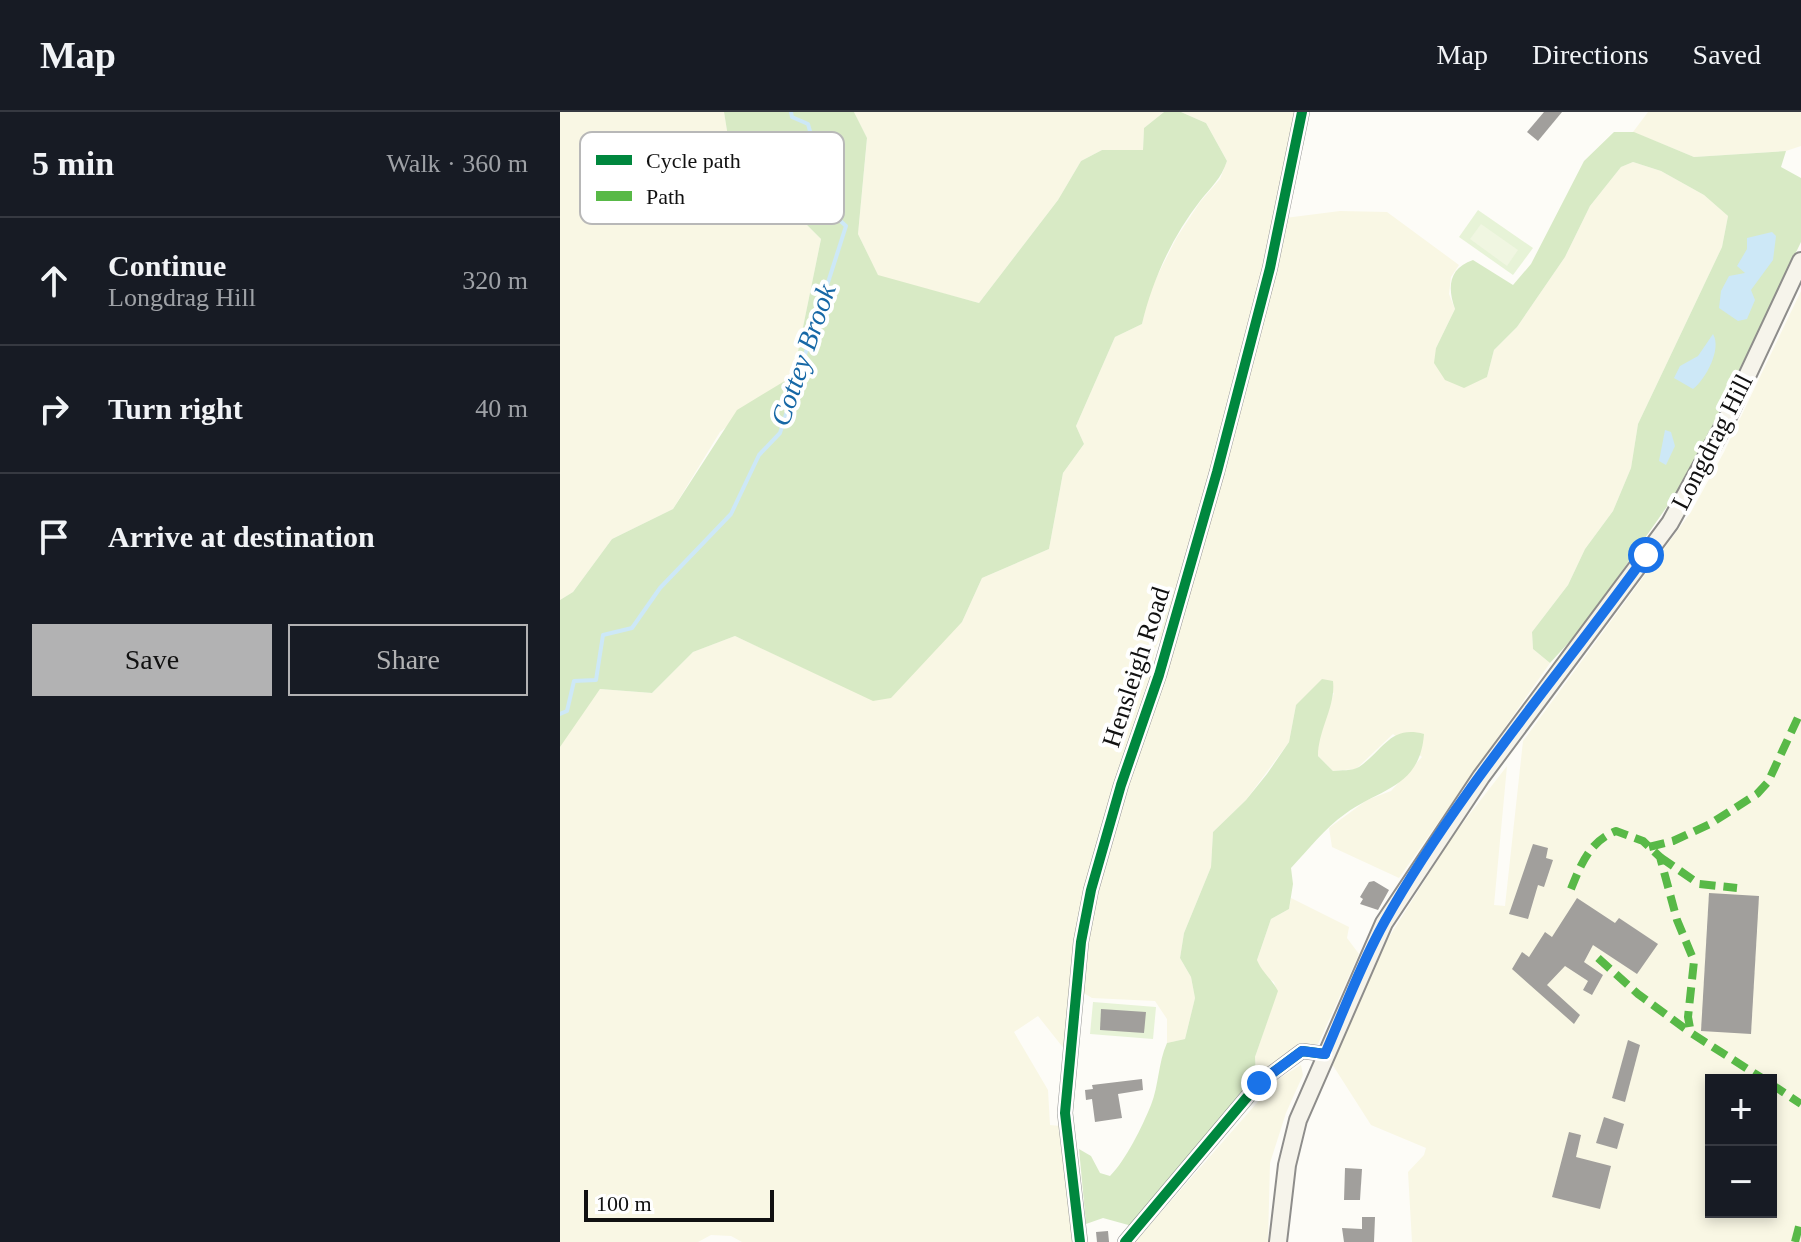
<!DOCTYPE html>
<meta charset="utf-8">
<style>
body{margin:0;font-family:"Times New Roman",serif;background:#20242c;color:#f1f3f6}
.controls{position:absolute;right:24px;bottom:24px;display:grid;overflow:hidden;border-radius:0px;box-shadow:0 4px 12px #0003}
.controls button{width:72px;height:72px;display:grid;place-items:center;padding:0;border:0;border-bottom:2px solid #363941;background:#171b24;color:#f1f3f6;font:40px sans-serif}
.scale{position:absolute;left:24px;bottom:20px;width:190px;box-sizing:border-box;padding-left:8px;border:4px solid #111;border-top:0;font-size:22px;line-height:28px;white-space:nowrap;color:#111;-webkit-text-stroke:6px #fff;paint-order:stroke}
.stop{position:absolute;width:24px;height:24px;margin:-18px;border:6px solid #1a73e8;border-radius:50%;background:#fff}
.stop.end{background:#1a73e8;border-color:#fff;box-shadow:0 2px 8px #0008}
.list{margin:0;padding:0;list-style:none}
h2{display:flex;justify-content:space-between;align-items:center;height:104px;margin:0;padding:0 32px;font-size:34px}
h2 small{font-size:26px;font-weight:400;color:#9ea1a6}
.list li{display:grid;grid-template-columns:52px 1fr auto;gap:24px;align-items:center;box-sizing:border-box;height:128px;padding:0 32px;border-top:2px solid #363941}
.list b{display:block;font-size:30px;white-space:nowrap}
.list p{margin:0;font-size:26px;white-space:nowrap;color:#9ea1a6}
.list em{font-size:26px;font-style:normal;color:#9ea1a6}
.actions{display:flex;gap:16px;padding:24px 32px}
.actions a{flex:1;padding:18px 0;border:2px solid #b2b2b3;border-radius:0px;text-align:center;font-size:28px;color:#b2b2b3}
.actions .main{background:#b2b2b3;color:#111}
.icon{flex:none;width:44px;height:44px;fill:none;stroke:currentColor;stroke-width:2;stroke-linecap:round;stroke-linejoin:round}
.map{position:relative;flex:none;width:1241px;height:1130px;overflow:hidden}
header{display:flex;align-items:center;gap:48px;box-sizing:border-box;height:112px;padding:0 40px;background:#171b24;border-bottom:2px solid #363941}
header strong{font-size:38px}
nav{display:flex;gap:44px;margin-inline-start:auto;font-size:28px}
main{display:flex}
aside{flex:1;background:#171b24}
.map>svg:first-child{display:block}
.farmland{fill:#f9f7e4;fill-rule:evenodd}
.green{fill:#e7f3d7}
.forest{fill:#d8eac5}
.pitch{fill:#f0f6e1}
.water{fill:#cde8f7}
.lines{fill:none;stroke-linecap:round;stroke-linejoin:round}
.stream{stroke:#cde8f7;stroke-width:4}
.building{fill:#a19f9c}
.minor-casing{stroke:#979795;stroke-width:16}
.secondary-casing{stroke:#8e8d8b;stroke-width:20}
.minor{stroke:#fffffe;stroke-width:12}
.secondary{stroke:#f6f4eb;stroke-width:16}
.quiet{stroke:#58b947;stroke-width:8;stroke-dasharray:16 8;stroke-linecap:butt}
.cycleway-casing{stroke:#fff;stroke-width:15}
.cycleway{stroke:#00873e;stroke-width:10}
.route{stroke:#1a73e8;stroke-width:10}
.labels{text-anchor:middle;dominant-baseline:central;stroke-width:8;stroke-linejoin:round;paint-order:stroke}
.street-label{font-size:26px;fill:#111;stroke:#fff}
.water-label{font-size:28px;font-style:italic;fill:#1768a6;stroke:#fff}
.key{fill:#fff;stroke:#b8b8b8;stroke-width:2}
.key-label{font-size:22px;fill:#111}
</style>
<header>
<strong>Map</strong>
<nav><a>Map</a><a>Directions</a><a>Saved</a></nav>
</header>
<main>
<aside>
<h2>5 min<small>Walk · 360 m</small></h2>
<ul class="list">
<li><svg class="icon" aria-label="ahead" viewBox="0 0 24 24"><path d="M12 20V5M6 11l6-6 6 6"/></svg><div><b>Continue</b><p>Longdrag Hill</p></div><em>320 m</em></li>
<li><svg class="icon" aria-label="right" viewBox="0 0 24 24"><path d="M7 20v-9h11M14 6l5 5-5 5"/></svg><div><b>Turn right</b></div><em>40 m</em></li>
<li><svg class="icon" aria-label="arrive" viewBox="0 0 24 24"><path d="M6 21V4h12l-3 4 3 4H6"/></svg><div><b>Arrive at destination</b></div></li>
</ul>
<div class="actions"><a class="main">Save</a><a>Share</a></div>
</aside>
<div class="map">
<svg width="1241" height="1130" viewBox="0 0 1241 1130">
<rect width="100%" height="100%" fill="#fdfcf7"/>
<g class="farmland">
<path d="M0 0H164L169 31 184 46 190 76 216 82 261 127 233 264 160 320 113 397 52 427 13 480 0 488Z"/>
<path d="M294 0H604L584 16 583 38H542L521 49 498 88 419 191 318 164 298 122 307 27Z"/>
<path d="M621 0H735L697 181 626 454 607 514 595 537 590 573 540 720 517 819 505 938 478 904 454 920 488 978 490 1013 500 1014 515 1130H182L171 1124 151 1123 138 1130H0V635L11 615 40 577 92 581 133 540 175 524 313 588 402 510 422 466 489 437 503 361 524 332 516 314 555 225 582 212 589 180 617 125 640 90 660 67 667 49 646 11Z"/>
<path d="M1088 0H1241V34L1226 39 1134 45 1073 20Z"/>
<path d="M1073 50 1101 59 1144 83 1168 104 1162 135 1078 312 1071 356 1053 399 1025 437 1008 473 972 520 973 537 990 551 839 766 772 735 769 716 807 688 831 679 862 645 833 622 796 657 773 659 758 644V622L774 581 736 593 729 630 686 688 653 720 651 755 624 821 620 846 631 865 635 886 625 927 607 931V907L595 889 532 886 522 880 532 806 551 722 590 610 657 386 725 106 780 99 827 100 899 153 891 165 889 182 895 197 876 236 927 265 934 238 957 215 1005 145 1030 94 1061 55Z"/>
<path d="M1241 179V1130H852L848 1060 864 1043 866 1036 811 1013 772 952 826 830 892 725 947 654 934 793 945 794 963 629 1131 400 1164 340ZM1151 968H1211V1100H1151Z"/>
<path d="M731 786 789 815 787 826 799 842 758 932H743L696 962 695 945 717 879 714 870 703 863 697 848 711 807 729 797Z"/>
<path d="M741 953 743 963 726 1001 710 1051 708 1130H575L718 967Z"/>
</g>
<g class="green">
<path d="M918 98 973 136 953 163 899 125Z"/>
<path d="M533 890 596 895 593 927 530 922Z"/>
</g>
<g class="forest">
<path d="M164 0H294L307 26 298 122 318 163 419 191 498 88 521 49 542 38H583L584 16 604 0H621L646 11 667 49C661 67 651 75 640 89 612 125 592 169 582 212L555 225 516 314 524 332 503 361 489 437 422 466 402 510 331 586 313 589 175 524 133 540 92 581 40 577 0 635V488L13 480 52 427 113 397 177 298 233 264 261 127 216 82 189 76 184 46 169 31Z"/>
<path d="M1054 20H1074L1134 45 1226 39 1221 55 1241 66V130L1127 366 1022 516 990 551 973 537 972 520 1008 473 1025 437 1053 399 1071 356 1078 312 1162 135 1168 104 1144 83 1101 59 1073 50 1061 55 1030 94 1005 145 957 215 934 238 927 265 904 276 885 268 874 251 876 236 895 197C887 175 889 156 913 148L953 173 971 152 1024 49Z"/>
<path d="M762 567 773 569C776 594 758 618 758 644L773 659C781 658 792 659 799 655 824 638 830 613 864 622 860 676 820 676 785 702 765 716 748 738 731 756L733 772 729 797 711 807 697 848C703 862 712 867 718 879L695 945 696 962 572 1114 543 1106 526 1112 519 1037 531 1044 540 1061 550 1064C566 1048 582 1015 591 993 599 973 598 951 607 931L625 927 635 886 631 865 620 846 624 821 651 755 653 720 686 688 707 662 729 630 736 593Z"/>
</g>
<path class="pitch" d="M921 112 958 138 947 154 910 127Z"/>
<g class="water">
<path d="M1212 120 1216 124 1213 148 1191 178 1195 188 1187 207 1178 209 1159 196 1161 179 1169 164 1185 161 1177 154 1187 137V126Z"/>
<path d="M1153 222C1162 237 1146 267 1133 277L1114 266 1120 254 1138 244Z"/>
<path d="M1105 318 1111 320 1115 334 1106 353 1099 349Z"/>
</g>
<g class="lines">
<path class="stream" d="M0 602 7 599 14 569 36 568 43 523 72 516 100 476 171 402 199 343 220 321 286 114 263 93 264 70 248 12 232 5 231 0"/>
</g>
<g class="building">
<path d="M984 0H1002L978 29 967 20Z"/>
<path d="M973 732 988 736 986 746 993 748 984 775 978 773 968 807 949 802Z"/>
<path d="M814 769 829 778 818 798 800 792 803 787 800 785 809 770Z"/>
<path d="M1149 781 1199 784 1191 922 1141 919Z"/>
<path d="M1017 786 1055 811 1059 806 1098 832 1077 862 1033 833 1024 850 1043 863 1032 883 1023 878 1028 869 1005 854 987 873 1020 903 1014 912 952 857 962 840 969 845 985 820 992 825Z"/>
<path d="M541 897 586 900 584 921 540 918Z"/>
<path d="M1068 928 1080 933 1065 990 1052 986Z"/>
<path d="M582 967 583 978 558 982 562 1006 535 1010 532 987 526 988 525 978 533 977 532 973Z"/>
<path d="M1044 1005 1064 1012 1057 1037 1036 1031Z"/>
<path d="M1009 1020 1021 1023 1016 1045 1051 1054 1040 1097 992 1085Z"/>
<path d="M785 1056 802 1057 800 1088H784Z"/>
<path d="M802 1105H815L814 1130H784L782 1116 802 1117Z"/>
<path d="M548 1119 549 1130H537L536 1120Z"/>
</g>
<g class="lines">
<g class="minor-casing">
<g id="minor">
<path d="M520 1130 505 1001 521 830 531 778 561 673 599 563 657 360 710 156 742 0"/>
<path d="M565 1130 699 971 742 939 765 942"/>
</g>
</g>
<g class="secondary-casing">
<path id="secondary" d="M718 1130 727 1053 738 1008 824 811 921 665 1110 411 1165 311 1241 149"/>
</g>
<use href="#minor" class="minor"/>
<use href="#secondary" class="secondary"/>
<g class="quiet">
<path d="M1089 735 1113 729 1150 712 1197 682 1208 670 1241 599"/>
<path d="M1100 745 1139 772 1177 776"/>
<path d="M1011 777C1021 752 1030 729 1056 719L1083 729 1100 745 1117 808 1134 849 1128 905 1131 921 1205 968"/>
<path d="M1038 846 1078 882 1131 921"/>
<path d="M1211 972 1241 992"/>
<path d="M1235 1130 1241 1107"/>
</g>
<g class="cycleway-casing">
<g id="cycleway">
<path d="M520 1130 505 1001 521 830 531 778 561 673 599 563 657 360 710 156 742 0"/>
<path d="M565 1130 699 971 742 939 765 942"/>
</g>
</g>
<use href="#cycleway" class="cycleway"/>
</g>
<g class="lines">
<path class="route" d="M699 971 742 939 765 942C784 898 801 852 825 809 898 679 999 564 1086 443"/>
</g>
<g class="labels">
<g class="street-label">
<text transform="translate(1152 330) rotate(-63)">Longdrag Hill</text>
<text transform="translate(576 555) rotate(-72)">Hensleigh Road</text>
</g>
<g class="water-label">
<text transform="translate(243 243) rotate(-71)">Cottey Brook</text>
</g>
</g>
<rect x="20" y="20" width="264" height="92" rx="12" class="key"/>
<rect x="36" y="43" width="36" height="10" fill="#00873e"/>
<rect x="36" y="79" width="36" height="10" fill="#58b947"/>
<g class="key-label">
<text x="86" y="56">Cycle path</text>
<text x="86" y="92">Path</text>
</g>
</svg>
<div class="controls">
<button>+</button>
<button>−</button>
</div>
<div class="scale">100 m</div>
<div class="stop" style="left:1086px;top:443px"></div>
<div class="stop end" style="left:699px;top:971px"></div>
</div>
</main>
